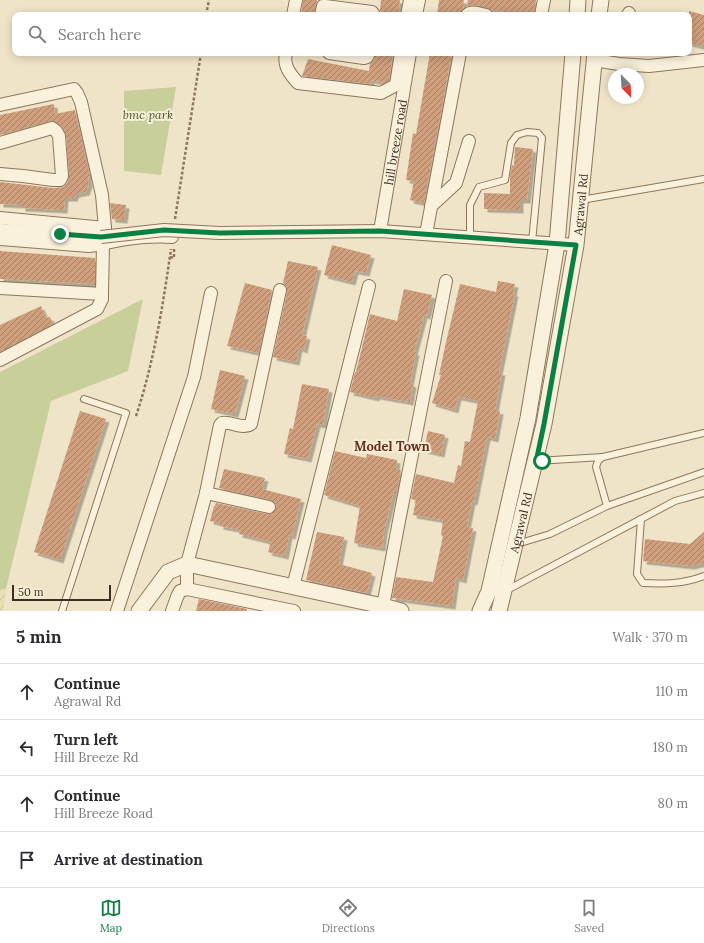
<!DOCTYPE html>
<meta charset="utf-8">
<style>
body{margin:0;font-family:Lora,serif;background:#f7f7f7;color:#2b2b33}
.compass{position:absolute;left:608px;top:68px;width:36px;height:36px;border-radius:50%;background:#fff;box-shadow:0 2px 10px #0003;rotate:156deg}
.scale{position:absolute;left:12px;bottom:10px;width:99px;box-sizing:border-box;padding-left:4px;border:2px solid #3d2e20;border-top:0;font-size:11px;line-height:14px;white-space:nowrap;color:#3d2e20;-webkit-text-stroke:3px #f7eed8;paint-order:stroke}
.stop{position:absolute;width:12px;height:12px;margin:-9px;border:3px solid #0b8043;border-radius:50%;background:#fff}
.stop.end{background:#0b8043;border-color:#fff;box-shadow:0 1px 4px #0008}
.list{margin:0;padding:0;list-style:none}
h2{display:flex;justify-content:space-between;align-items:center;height:52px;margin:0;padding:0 16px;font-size:17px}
h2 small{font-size:13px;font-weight:400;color:#7c7c81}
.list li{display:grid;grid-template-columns:26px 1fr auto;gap:12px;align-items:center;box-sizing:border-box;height:56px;padding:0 16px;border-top:1px solid #e1e1e2}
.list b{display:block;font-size:15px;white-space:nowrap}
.list p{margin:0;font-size:13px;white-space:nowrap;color:#7c7c81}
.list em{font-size:13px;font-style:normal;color:#7c7c81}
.icon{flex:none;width:22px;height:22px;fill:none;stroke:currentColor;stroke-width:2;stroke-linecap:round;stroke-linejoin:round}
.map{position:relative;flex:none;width:704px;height:611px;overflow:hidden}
.search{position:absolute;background:#fff;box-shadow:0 2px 10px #0003;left:12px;right:12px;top:12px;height:44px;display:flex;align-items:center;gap:10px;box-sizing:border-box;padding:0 14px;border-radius:8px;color:#7c7c81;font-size:15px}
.sheet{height:276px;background:#fff}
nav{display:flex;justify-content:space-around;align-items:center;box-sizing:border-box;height:56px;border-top:1px solid #e1e1e2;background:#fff;font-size:11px;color:#7c7c81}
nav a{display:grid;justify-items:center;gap:2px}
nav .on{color:#0b8043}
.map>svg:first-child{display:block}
.farmland{fill:url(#farmland-furrows)}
.park{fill:#c9cf9b}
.building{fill:url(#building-hatch);filter:url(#shadow)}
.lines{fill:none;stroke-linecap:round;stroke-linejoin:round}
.service-casing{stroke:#8d765c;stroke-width:8}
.minor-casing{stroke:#8d765c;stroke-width:14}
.tertiary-casing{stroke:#8d765c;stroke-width:17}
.path{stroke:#8d765c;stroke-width:2.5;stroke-dasharray:3 2;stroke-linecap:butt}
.service{stroke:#faf1dc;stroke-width:6}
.minor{stroke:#faf1dc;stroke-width:12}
.tertiary{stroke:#faf1dc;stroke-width:15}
.minor-bridge-casing{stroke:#8d765c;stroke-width:14;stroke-linecap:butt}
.minor-bridge{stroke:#faf1dc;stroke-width:12}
.route{stroke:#0b8043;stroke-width:5}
.labels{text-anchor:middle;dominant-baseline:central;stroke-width:4;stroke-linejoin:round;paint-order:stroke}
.park-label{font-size:12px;font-style:italic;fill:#4d5a26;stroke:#f7eed8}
.street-label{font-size:12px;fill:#3d2e20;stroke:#f7eed8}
.neighbourhood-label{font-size:13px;font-weight:bold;fill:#6b2e1e;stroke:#f7eed8}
</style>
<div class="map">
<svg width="704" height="611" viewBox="0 0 704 611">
<defs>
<pattern id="farmland-furrows" width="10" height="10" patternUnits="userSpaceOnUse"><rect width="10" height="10" fill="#e6deb5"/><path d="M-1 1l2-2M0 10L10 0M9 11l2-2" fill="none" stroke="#c6bf9b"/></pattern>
<pattern id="building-hatch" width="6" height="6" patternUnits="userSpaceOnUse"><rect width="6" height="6" fill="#cf9f7d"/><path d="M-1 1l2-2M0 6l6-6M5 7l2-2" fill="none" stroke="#a98266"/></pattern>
<filter id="shadow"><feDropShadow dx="3.5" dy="3.5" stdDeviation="0" flood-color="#0004"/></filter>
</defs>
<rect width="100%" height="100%" fill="#f0e4c8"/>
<path class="farmland" d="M0 589H6L3 611H0Z"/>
<g class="park">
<path d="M176 87 161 175 124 171V91Z"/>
<path d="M143 299 128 371 51 401 6 589H0V372Z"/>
</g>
<g class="building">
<path d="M303 0H317L314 15H301Z"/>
<path d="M381 0H400L398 15H381L380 10Z"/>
<path d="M439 0H464L463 9 460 15H437Z"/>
<path d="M468 0H536L534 15H522L491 10 477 5 467 6Z"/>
<path d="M689 11 704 15V47L689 43Z"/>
<path d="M376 53H393L389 80 385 83 371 80 370 84 302 76 308 59 369 71 370 63 374 60Z"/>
<path d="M430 53H452L424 203 410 200 414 181 406 180 413 133 416 134Z"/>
<path d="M54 104 55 114 75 110 90 176 88 177 89 184 86 192 76 194 74 198H65L64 210 22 208V205L0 204V182L53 188 64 187 67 183 69 175 66 135 62 127 56 122 50 121 0 135V115Z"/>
<path d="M515 147 533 149 527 200H520V210L484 209V193L510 194V175L512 165 514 166Z"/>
<path d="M110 203 126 205 124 220 112 219Z"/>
<path d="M332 245 371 255 366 273 355 271 352 282 324 275Z"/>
<path d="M0 251 95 258V284L0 279Z"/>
<path d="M288 261 318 267 302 335 307 336 304 350 299 348 296 362 273 357 287 292V287L283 283Z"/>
<path d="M498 281 515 284 513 293H515L499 372H502L495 410 500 411 495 439 487 437 474 502 472 501 467 527 473 528 463 580 456 578 452 606 392 598 396 577 433 582 443 536 441 535 443 520 413 515 416 500 411 499 416 474 454 483 458 465 461 466 465 441 470 442 478 401 458 397 455 410 432 403 441 375H439L446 342 460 284 496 292Z"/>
<path d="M245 283 272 290 259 353 227 346Z"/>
<path d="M404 289 432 295 427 316 424 315 414 352H416L410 383 413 384 410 402 376 396V398L350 392 355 372H356L370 314 397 321Z"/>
<path d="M41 306 46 318 50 317 53 324 0 352V325Z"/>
<path d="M220 370 245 376 235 414 211 409Z"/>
<path d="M302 384 329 389 323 425 317 424 308 459 284 454 290 428 293 429Z"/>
<path d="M80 411 106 419 60 560 34 552Z"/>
<path d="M428 431 445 435 441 454 424 450Z"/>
<path d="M335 451 366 458 367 454 397 460 396 469 401 470 396 495 393 494 384 531 382 548 354 543 360 506 324 495Z"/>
<path d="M224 469 265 478 262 489 301 499 292 536 289 535 285 556 268 552 271 542 239 534 240 530 220 526V523L210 521 214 506H215L216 503 268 514H272L276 509V504L271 500 219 488Z"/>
<path d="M317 532 344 537 339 564 372 573 367 593 306 580Z"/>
<path d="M704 532V563L691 566 643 561 645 539 690 544Z"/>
<path d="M199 599 247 609V611H196Z"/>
</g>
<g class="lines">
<g class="service-casing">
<g id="service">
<path d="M581 200 704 179"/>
<path d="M470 237V205L479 187 505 180 511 143 517 135 527 132 538 133 542 138 532 242"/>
<path d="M536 461 603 457"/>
<path d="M607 506 596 467 598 461 603 457 704 433"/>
<path d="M641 519 637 574 643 583C665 584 683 584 704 576"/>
<path d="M517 544 550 534 607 506 704 472"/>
<path d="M507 590 675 501 704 493"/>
<path d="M62 611 126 413 84 399"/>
</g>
</g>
<g class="minor-casing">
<g id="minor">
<path d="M293 15 296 0"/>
<path d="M321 15 323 6H325L372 12 374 15"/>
<path d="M407 15 410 0"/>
<path d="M416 15 419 0"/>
<path d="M467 15C472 10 480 14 486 15"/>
<path d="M541 15 544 0"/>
<path d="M628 15 629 13"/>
<path d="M286 53C283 66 290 74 298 83L381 93 396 85 401 53"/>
<path d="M329 53 364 58 367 57 369 53"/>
<path d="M594 60 619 64 649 66 704 60"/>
<path d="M0 105 74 89 77 93 81 102 102 195 105 228"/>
<path d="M0 143 52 128 56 131 59 136 62 176 60 180H53L23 176 0 174"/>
<path d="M431 206 456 183 469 141"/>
<path d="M0 218 105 228 103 244 102 294 0 288"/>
<path d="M0 230 101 237"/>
<path id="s1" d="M380 231 410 53"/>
<path d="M220 233 380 231 576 245"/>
<path d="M426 234 460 53"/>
<path d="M0 239 89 246C101 245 113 241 126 239 141 237 157 236 172 237"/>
<path d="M280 290 251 424C242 430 232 421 222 423L220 425 206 493 187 564V589L294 611"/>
<path d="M0 360 97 309 102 299V294"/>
<path d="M206 493 269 507"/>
<path d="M293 587 369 286"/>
<path d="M383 606 399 521 446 281"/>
<path d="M117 611 194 377 211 293"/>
<path d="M172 611 177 597 180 591 187 589"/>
</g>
</g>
<g class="tertiary-casing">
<g id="tertiary">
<path d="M577 15 578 0"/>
<path d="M599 15 601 0"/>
<path d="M139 611 168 572 187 564 383 606 401 611"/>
<path d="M480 611 489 591 528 418 557 244 573 53"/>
<path id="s2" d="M499 611 544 424 576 245 595 53"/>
</g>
</g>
<g class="path">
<path d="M206 15 209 0"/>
<path d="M175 219 201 53"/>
<path d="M170 257 174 258V249"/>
<path d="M136 416C154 362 163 305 171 249"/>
</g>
<use href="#service" class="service"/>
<use href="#minor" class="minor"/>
<use href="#tertiary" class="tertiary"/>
<g class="minor-bridge-casing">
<path id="minor-bridge" d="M101 237 164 230 220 233"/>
</g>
<use href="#minor-bridge" class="minor-bridge"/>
</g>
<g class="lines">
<path class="route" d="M60 234 101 237 164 230 220 233 380 231 576 245 544 424 536 462 542 461"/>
</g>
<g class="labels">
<g class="park-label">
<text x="148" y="114">bmc park</text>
</g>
<g class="street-label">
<text stroke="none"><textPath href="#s1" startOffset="90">hill breeze road</textPath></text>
<text stroke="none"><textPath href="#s2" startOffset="415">Agrawal Rd</textPath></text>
<text stroke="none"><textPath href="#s2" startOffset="91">Agrawal Rd</textPath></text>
</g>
<g class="neighbourhood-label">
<text x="392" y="446">Model Town</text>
</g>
</g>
</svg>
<svg class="compass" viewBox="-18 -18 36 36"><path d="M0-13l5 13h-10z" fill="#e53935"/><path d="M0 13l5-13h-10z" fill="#7c7c81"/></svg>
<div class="scale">50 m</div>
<div class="stop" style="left:542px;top:461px"></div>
<div class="stop end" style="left:60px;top:234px"></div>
<div class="search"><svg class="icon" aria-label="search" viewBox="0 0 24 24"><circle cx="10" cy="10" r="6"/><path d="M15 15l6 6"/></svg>Search here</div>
</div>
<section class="sheet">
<h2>5 min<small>Walk · 370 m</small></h2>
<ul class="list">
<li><svg class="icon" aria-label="ahead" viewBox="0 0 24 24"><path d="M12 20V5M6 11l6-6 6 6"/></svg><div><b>Continue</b><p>Agrawal Rd</p></div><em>110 m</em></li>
<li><svg class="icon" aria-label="left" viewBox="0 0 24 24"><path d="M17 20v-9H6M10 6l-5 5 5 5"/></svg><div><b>Turn left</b><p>Hill Breeze Rd</p></div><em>180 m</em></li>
<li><svg class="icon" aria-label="ahead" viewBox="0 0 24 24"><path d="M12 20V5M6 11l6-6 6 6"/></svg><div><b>Continue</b><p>Hill Breeze Road</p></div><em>80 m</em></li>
<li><svg class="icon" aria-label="arrive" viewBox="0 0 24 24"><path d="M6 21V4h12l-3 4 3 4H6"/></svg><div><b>Arrive at destination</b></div></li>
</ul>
</section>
<nav>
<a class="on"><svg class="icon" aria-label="map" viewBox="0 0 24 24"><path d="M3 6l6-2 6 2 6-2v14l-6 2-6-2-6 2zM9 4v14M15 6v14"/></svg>Map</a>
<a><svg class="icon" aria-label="directions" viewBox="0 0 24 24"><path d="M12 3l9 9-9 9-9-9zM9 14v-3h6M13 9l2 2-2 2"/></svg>Directions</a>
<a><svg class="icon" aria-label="saved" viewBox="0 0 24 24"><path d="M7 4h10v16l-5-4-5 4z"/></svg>Saved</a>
</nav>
